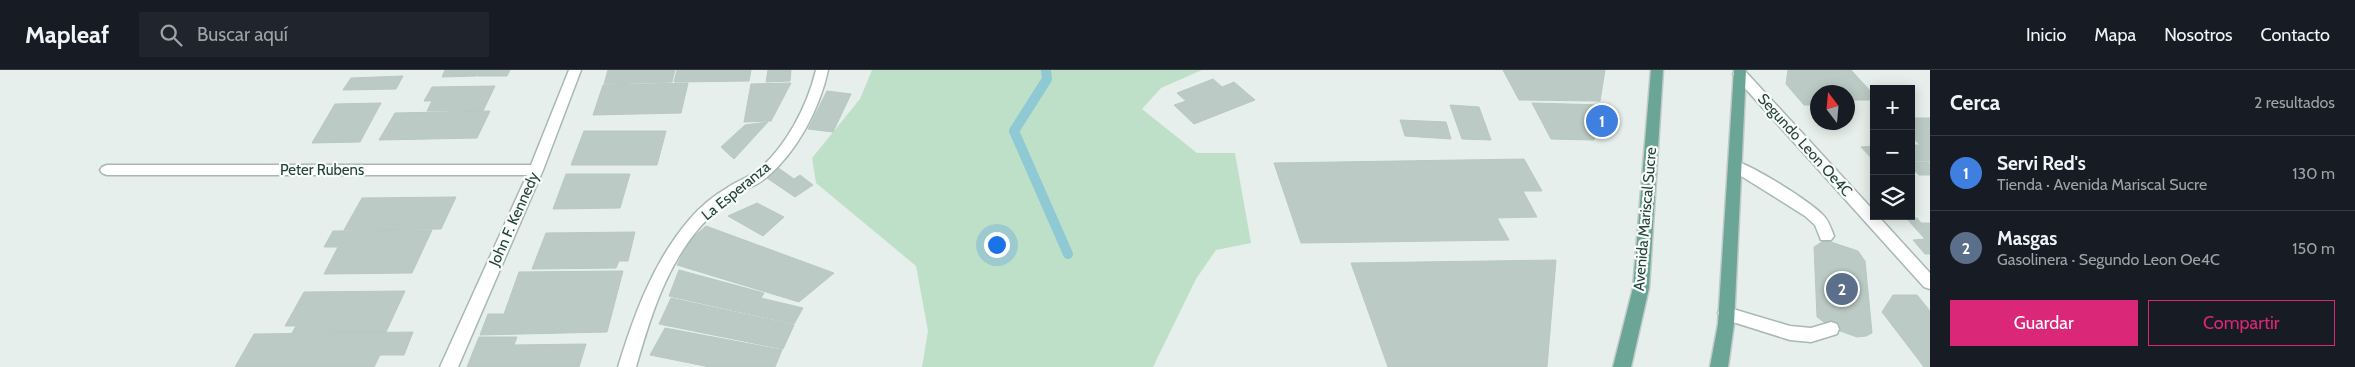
<!DOCTYPE html>
<html lang="es">
<meta charset="utf-8">
<style>
body{margin:0;font-family:Cabin,sans-serif;background:#20242c;color:#f1f3f6}
.controls{position:absolute;right:15px;top:15px;display:grid;overflow:hidden;border-radius:0px;box-shadow:0 2px 12px #0003}
.controls button{width:45px;height:45px;display:grid;place-items:center;padding:0;border:0;border-bottom:1px solid #363941;background:#171b24;color:#f1f3f6;font:25px sans-serif}
.compass{position:absolute;left:1810px;top:15px;width:45px;height:45px;border-radius:50%;background:#171b24;box-shadow:0 2px 12px #0003;rotate:344deg}
.you{position:absolute;left:996px;top:174px;width:18px;height:18px;margin:-12px;border:4px solid #fff;border-radius:50%;background:#1a73e8;box-shadow:0 0 0 8px #1a73e833}
.badge{display:grid;place-items:center;width:32px;height:32px;border-radius:50%;background:#db2777;color:#fff;font-size:16px;font-weight:700}
.pin{position:absolute;translate:-50% -50%;border:2px solid #fff;box-shadow:0 1px 5px #0006}
.list{margin:0;padding:0;list-style:none}
h2{display:flex;justify-content:space-between;align-items:center;height:65px;margin:0;padding:0 20px;font-size:21px}
h2 small{font-size:16px;font-weight:400;color:#9ea1a6}
.list li{display:grid;grid-template-columns:32px 1fr auto;gap:15px;align-items:center;box-sizing:border-box;height:75px;padding:0 20px;border-top:1px solid #363941}
.list b{display:block;font-size:19px;white-space:nowrap}
.list p{margin:0;font-size:16px;white-space:nowrap;color:#9ea1a6}
.list em{font-size:16px;font-style:normal;color:#9ea1a6}
.actions{display:flex;gap:10px;padding:15px 20px}
.actions a{flex:1;padding:11px 0;border:1px solid #db2777;border-radius:0px;text-align:center;font-size:18px;color:#db2777}
.actions .main{background:#db2777;color:#fff}
.icon{flex:none;width:28px;height:28px;fill:none;stroke:currentColor;stroke-width:2;stroke-linecap:round;stroke-linejoin:round}
.map{position:relative;flex:none;width:1930px;height:297px;overflow:hidden}
header{display:flex;align-items:center;gap:30px;box-sizing:border-box;height:70px;padding:0 25px;background:#171b24;border-bottom:1px solid #363941}
header strong{font-size:24px}
nav{display:flex;gap:28px;margin-inline-start:auto;font-size:18px}
.search{width:350px;height:45px;background:#20242c;display:flex;align-items:center;gap:12px;box-sizing:border-box;padding:0 18px;border-radius:0px;color:#9ea1a6;font-size:19px}
main{display:flex}
aside{flex:1;background:#171b24}
.map>svg:first-child{display:block}
.green{fill:#bfe0c8}
.lines{fill:none;stroke-linecap:round;stroke-linejoin:round}
.stream{stroke:#8ec9d4;stroke-width:10}
.building{fill:#bbcac4;stroke:#b8c9c2}
.lane-casing{stroke:#a8b8b2;stroke-width:3}
.street-casing{stroke:#a8b8b2;stroke-width:3}
.primary-casing{stroke:#c2cac8;stroke-width:3}
.lane{fill:#fff;fill-rule:evenodd}
.street{fill:#fff;fill-rule:evenodd}
.primary{fill:#6aa596;fill-rule:evenodd}
.labels{text-anchor:middle;dominant-baseline:central;stroke-width:4.5;stroke-linejoin:round;paint-order:stroke}
.street-label{font-size:15px;fill:#24423a;stroke:#f7fbf9}
</style>
<header>
<strong>Mapleaf</strong>
<div class="search"><svg class="icon" aria-label="search" viewBox="0 0 24 24"><circle cx="10" cy="10" r="6"/><path d="M15 15l6 6"/></svg>Buscar aquí</div>
<nav><a>Inicio</a><a>Mapa</a><a>Nosotros</a><a>Contacto</a></nav>
</header>
<main>
<div class="map">
<svg width="1930" height="297" viewBox="0 0 1930 297">
<rect width="100%" height="100%" fill="#e6efeb"/>
<path class="green" d="M872 0H1202L1161 18 1142 39 1197 83H1235L1251 173 1216 180 1196 209 1153 297H922L928 261 916 196 816 113 812 88 860 29Z"/>
<g class="lines">
<path class="stream" d="M1046 0 1047 9 1014 61 1068 184"/>
</g>
<g class="building">
<path d="M445 0H479L476 6 442 7Z"/>
<path d="M480 0H510L507 6H477Z"/>
<path d="M608 0H675L672 12 604 14Z"/>
<path d="M677 0H751L749 11 674 12Z"/>
<path d="M768 0H791L790 11 766 12Z"/>
<path d="M1503 0H1605L1600 31 1519 30Z"/>
<path d="M1788 0H1851L1874 25V30H1848V22H1818V35H1804L1786 14Z"/>
<path d="M403 6 396 19 343 20 351 8Z"/>
<path d="M1213 9 1222 17 1234 12 1255 30 1194 54 1174 35 1186 31 1177 23Z"/>
<path d="M688 13 681 43 593 45 603 15Z"/>
<path d="M791 13 771 51 744 52 751 14Z"/>
<path d="M495 16 483 41H427L432 31H424L432 17Z"/>
<path d="M827 21 851 24 833 62 808 59Z"/>
<path d="M381 33 360 72 312 73 335 34Z"/>
<path d="M1532 33 1602 35 1594 70 1551 69Z"/>
<path d="M1450 35 1479 37 1491 70 1462 69Z"/>
<path d="M490 41 477 68 379 70 395 43Z"/>
<path d="M1911 48H1930V91H1911V75H1920L1911 66Z"/>
<path d="M1400 50 1446 52 1451 69 1405 66Z"/>
<path d="M768 52 734 89 721 77 745 55Z"/>
<path d="M584 61H666L657 95H571Z"/>
<path d="M1874 76V91L1861 77Z"/>
<path d="M1524 89 1542 121H1523L1537 147 1497 148 1509 170 1301 173 1274 93Z"/>
<path d="M1911 92H1929L1930 105H1919L1911 97Z"/>
<path d="M777 97 794 109 800 105 813 115 795 127 764 106Z"/>
<path d="M566 104H630L620 138 553 139Z"/>
<path d="M456 127 441 159 344 160 362 128Z"/>
<path d="M757 133 784 147 763 166 728 146Z"/>
<path d="M1917 148 1921 153H1930V184H1925L1913 170 1925 169 1907 149Z"/>
<path d="M706 156 834 203 799 232 677 195 689 171Z"/>
<path d="M432 160 412 203 324 204 338 177H324L333 161Z"/>
<path d="M635 162 628 191H619L616 198 532 199 546 163Z"/>
<path d="M1825 170 1858 181 1865 191 1872 263 1866 266 1857 267 1832 258 1817 247 1814 177Z"/>
<path d="M1556 190 1547 297H1388L1351 193Z"/>
<path d="M679 200 764 223 761 228 803 238 794 254 669 226Z"/>
<path d="M623 201 607 262 480 265 488 244H504L519 202Z"/>
<path d="M405 221 386 262 292 263 296 256H285L304 222Z"/>
<path d="M1893 225H1917L1930 241V297H1924L1882 242Z"/>
<path d="M671 228 794 255 783 279 659 254Z"/>
<path d="M665 258 782 280 775 297H710L650 285Z"/>
<path d="M413 262 404 285H380L374 297H235L254 264Z"/>
<path d="M479 267H517L514 275 586 274 579 297H467Z"/>
</g>
<g class="lines">
<g class="lane-casing">
<g id="lane">
<path d="M1735 91C1754 96 1809 131 1823 145 1829 151 1831 159 1834 166L1831 170H1821L1815 155 1805 146 1730 99 1728 96 1730 93Z"/>
<path d="M1726 237 1790 256 1811 258 1831 252 1837 254 1839 259 1837 264 1811 272 1790 270 1720 248 1718 243 1720 238Z"/>
</g>
</g>
<g class="street-casing">
<g id="street">
<path d="M569 0H581L543 100 458 297H440L527 105H107L102 103 100 100 102 97 107 95H531Z"/>
<path d="M816 0H828C820 38 797 82 767 107 758 115 747 118 738 124 724 133 711 145 700 157 666 196 650 248 636 297H618C634 245 653 192 689 150 699 138 713 126 727 118 736 111 748 108 757 101 786 77 807 37 816 0Z"/>
<path d="M1740 0 1745 1 1874 141V146H1878L1930 203V219L1924 217 1735 7 1733 4 1735 1Z"/>
</g>
</g>
<g class="primary-casing">
<g id="primary">
<path d="M1651 0H1663L1649 218 1631 297H1613L1633 218Z"/>
<path d="M1734 0H1746L1734 254 1728 297H1710L1718 254Z"/>
</g>
</g>
<use href="#lane" class="lane"/>
<use href="#street" class="street"/>
<use href="#primary" class="primary"/>
</g>
<g class="labels">
<g class="street-label">
<text transform="translate(1805 75) rotate(48)">Segundo Leon Oe4C</text>
<text x="322" y="100">Peter Rubens</text>
<text transform="translate(736 121) rotate(-39)">La Esperanza</text>
<text transform="translate(514 149) rotate(-66)">John F. Kennedy</text>
<text transform="translate(1645 149) rotate(-85)">Avenida Mariscal Sucre</text>
</g>
</g>
</svg>
<div class="controls">
<button>+</button>
<button>−</button>
<button><svg class="icon" aria-label="layers" viewBox="0 0 24 24"><path d="M12 4l9 5-9 5-9-5zM3 14l9 5 9-5"/></svg></button>
</div>
<svg class="compass" viewBox="-18 -18 36 36"><path d="M0-13l5 13h-10z" fill="#e53935"/><path d="M0 13l5-13h-10z" fill="#9ea1a6"/></svg>
<div class="you"></div>
<div class="pin badge" style="left:1602px;top:51px;background:#3f7fe0">1</div>
<div class="pin badge" style="left:1842px;top:219px;background:#5c6f8a">2</div>
</div>
<aside>
<h2>Cerca<small>2 resultados</small></h2>
<ul class="list">
<li><span class="badge" style="background:#3f7fe0">1</span><div><b>Servi Red's</b><p>Tienda · Avenida Mariscal Sucre</p></div><em>130 m</em></li>
<li><span class="badge" style="background:#5c6f8a">2</span><div><b>Masgas</b><p>Gasolinera · Segundo Leon Oe4C</p></div><em>150 m</em></li>
</ul>
<div class="actions"><a class="main">Guardar</a><a>Compartir</a></div>
</aside>
</main>
